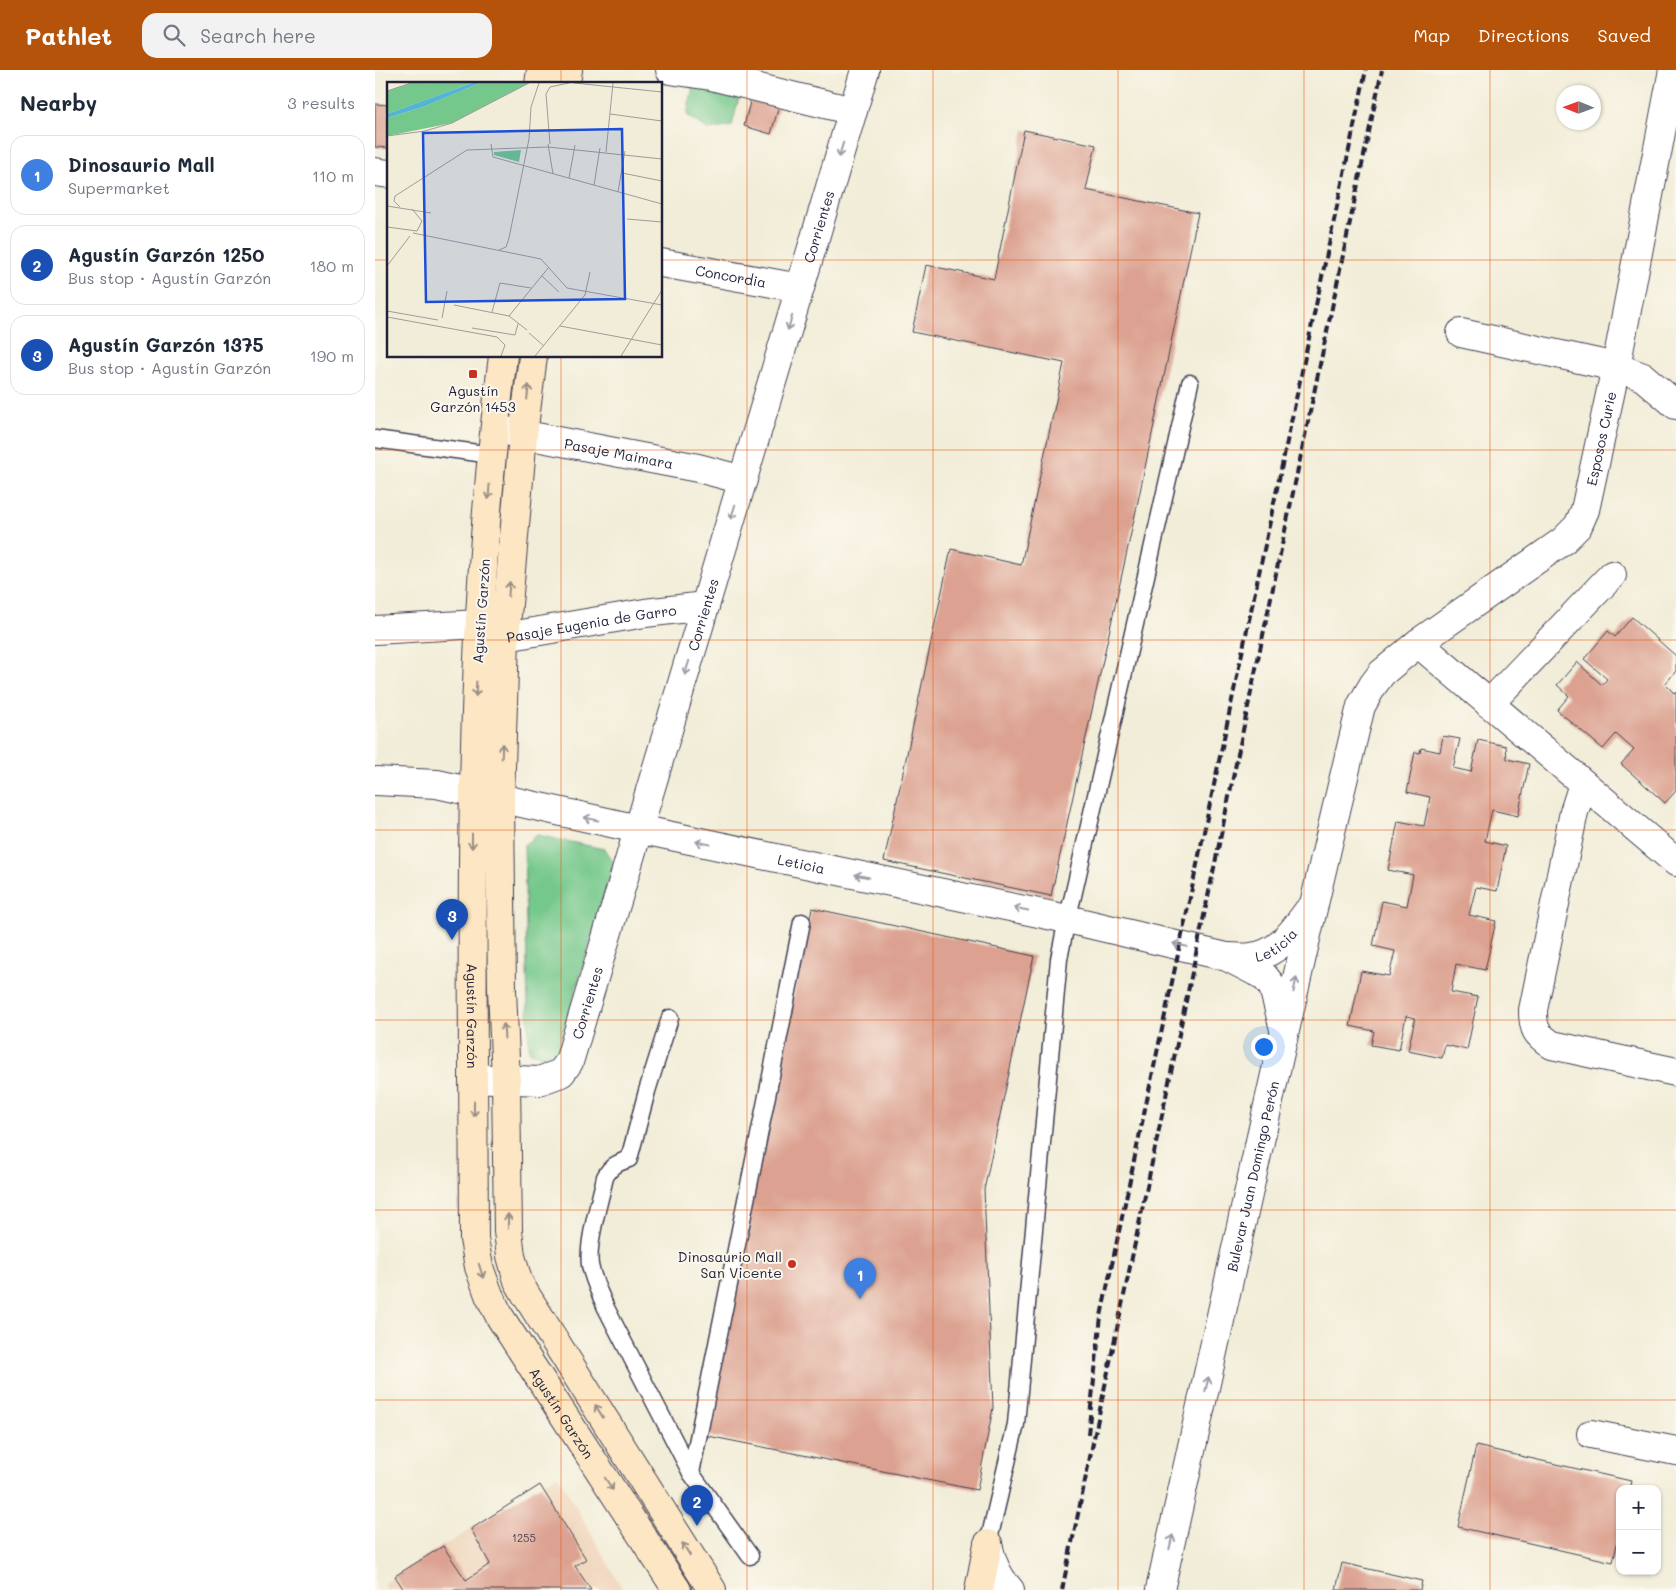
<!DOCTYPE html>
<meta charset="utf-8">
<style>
body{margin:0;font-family:Mali,sans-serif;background:#f2f2f3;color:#1f2937}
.controls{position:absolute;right:15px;bottom:15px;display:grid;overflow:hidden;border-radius:10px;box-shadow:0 1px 4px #0004}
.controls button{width:45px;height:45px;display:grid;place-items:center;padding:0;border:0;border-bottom:1px solid #e0e1e3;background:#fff;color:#1f2937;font:25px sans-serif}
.compass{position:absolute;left:1181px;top:15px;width:45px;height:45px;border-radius:50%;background:#fff;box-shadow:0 1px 4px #0004;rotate:271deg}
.you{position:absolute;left:888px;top:976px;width:18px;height:18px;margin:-12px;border:4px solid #fff;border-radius:50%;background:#1a73e8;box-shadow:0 0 0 8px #1a73e833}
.badge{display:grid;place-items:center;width:32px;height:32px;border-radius:50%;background:#b45309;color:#fff;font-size:16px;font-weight:700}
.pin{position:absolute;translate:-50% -41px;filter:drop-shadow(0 1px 2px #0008)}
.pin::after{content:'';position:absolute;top:26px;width:18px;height:15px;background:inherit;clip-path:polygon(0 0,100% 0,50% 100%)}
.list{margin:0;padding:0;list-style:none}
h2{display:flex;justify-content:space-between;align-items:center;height:65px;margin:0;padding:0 20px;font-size:21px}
h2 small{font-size:16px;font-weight:400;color:#747a83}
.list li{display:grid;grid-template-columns:32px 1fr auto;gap:15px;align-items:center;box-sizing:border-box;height:80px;margin:0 10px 10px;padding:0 10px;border:1px solid #e0e1e3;border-radius:15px}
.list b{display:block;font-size:19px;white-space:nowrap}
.list p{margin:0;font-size:16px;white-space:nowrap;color:#747a83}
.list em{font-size:16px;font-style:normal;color:#747a83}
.icon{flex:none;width:28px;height:28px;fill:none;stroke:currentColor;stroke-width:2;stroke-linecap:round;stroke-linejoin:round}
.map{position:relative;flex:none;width:1301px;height:1520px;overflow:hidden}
header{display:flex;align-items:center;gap:30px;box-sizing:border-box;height:70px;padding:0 25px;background:#b45309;color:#fff}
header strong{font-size:24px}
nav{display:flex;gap:28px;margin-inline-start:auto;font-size:18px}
.search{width:350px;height:45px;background:#f2f2f3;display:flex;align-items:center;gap:12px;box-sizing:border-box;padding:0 18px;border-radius:15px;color:#747a83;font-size:19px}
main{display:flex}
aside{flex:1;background:#fff}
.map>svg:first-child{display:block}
.built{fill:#f0d5bc}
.green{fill:#75c88b;stroke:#4c7563}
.building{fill:#dca190}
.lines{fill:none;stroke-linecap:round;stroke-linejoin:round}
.service-casing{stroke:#414053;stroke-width:19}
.minor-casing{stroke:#414053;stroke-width:30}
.secondary-casing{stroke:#414053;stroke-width:30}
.service{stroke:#fff;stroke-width:16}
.minor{stroke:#fff;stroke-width:28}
.secondary{stroke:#fce6c4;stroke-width:28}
.rail{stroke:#22223b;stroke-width:4;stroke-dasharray:8 4;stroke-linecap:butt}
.oneway{stroke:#9c9ca7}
.oneway2{stroke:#9a8e86}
.grid{fill:none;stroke:#e8590c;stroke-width:1;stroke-opacity:0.55}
.poi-dot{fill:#c8321e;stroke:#fbf7ec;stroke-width:2}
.labels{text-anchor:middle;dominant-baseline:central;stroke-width:4;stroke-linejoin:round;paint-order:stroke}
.number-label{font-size:11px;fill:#504250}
.street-label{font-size:14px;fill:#22223b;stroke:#fbf7ec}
.poi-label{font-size:14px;fill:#22223b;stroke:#fbf7ec}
.inset-road{fill:none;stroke:#9f9c99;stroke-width:1}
.view{fill:#1d4ed8;fill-opacity:0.15;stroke:#1d4ed8;stroke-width:2.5}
.inset-edge{fill:none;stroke:#22223b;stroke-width:2.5}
</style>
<header>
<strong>Pathlet</strong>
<div class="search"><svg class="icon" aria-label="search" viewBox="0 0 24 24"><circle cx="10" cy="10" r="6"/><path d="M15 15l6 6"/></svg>Search here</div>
<nav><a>Map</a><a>Directions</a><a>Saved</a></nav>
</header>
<main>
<aside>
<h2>Nearby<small>3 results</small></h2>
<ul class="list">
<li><span class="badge" style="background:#3f7fe0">1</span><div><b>Dinosaurio Mall</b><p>Supermarket</p></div><em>110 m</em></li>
<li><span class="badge" style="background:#1a4fb4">2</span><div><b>Agustín Garzón 1250</b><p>Bus stop · Agustín Garzón</p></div><em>180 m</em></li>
<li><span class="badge" style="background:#1a4fb4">3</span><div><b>Agustín Garzón 1375</b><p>Bus stop · Agustín Garzón</p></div><em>190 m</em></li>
</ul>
</aside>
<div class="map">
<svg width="1301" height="1520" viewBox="0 0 1301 1520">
<rect width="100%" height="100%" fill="#fbf7ec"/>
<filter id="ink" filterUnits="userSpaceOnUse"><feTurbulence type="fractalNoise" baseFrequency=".02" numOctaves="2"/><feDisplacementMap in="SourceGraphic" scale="10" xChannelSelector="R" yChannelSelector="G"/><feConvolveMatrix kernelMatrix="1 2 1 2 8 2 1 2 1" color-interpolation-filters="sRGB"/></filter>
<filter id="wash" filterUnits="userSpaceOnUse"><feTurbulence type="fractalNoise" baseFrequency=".0096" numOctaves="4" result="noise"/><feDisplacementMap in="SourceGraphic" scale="20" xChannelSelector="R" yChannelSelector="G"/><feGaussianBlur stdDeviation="1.12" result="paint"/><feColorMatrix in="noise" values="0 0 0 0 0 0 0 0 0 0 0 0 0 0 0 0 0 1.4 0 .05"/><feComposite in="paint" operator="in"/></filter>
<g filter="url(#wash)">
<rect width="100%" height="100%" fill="#f2edd8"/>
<path class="built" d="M183 1405 248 1520H11L9 1513Z"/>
<g class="green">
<path d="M318 15 364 27 357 56 334 60 312 45Z"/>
<path d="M162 765 229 779 239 793 181 986 172 989 154 981 149 775Z"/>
</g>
<g id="blocks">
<g class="building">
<path d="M377 24 405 32 396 64 369 56Z"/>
<path d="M0 34 14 35V78L0 77Z"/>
<path d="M649 60 721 75 711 120 823 143 762 436 676 826 509 791 576 479 646 495 689 293 537 262 551 195 619 209Z"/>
<path d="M1257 547 1301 586V601L1290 614 1299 623 1301 621V721L1290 733 1246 694 1259 680 1241 664 1228 679 1182 640 1194 626 1182 615 1202 592 1227 615 1232 609 1209 589 1233 561 1240 567Z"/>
<path d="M1068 666 1085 669 1078 698 1096 702 1103 670 1131 676 1132 689 1154 694 1143 746 1117 740 1110 771 1131 776 1122 821 1101 817 1094 845 1121 851 1110 900 1081 894 1076 922 1103 927 1092 980 1070 975 1067 988 1033 981 1040 948 1031 946 1024 980 996 975 999 961 975 956 986 901 1014 906 1020 881 998 876 1007 831 1032 836 1038 805 1013 800 1023 751 1049 756 1055 727 1032 722 1040 682 1045 683 1046 678 1065 682Z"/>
<path d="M437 838 659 886 609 1120 618 1338 602 1420 328 1365Z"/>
<path d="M1101 1376 1256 1411 1254 1419H1245V1461L1238 1492 1083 1457Z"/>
<path d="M165 1415 211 1489 200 1496 216 1520H29L20 1506 68 1476 91 1510 115 1494 96 1459Z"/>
<path d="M967 1493 1047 1511 1045 1520H961Z"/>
</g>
</g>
</g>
<g filter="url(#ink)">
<use href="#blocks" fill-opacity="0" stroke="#414053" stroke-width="1"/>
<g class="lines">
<g class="service-casing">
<g id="service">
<path d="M0 369 117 385"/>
<path d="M295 948 272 1021 254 1089C242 1093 236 1096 230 1107 225 1131 212 1171 215 1195 218 1210 225 1224 231 1238L316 1403"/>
<path d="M613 1474 641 1354 684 889 692 849 698 826 815 313"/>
<path d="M375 1486 316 1403 427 852"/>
</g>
</g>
<g class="minor-casing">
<g id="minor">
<path d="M295 0 336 6 478 41"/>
<path d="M0 102 14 104"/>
<path id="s1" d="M286 193 425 218"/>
<path d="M1086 263 1241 297 1268 307 1301 335"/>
<path id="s2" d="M125 360 323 398 368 410"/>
<path d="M0 560 104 554"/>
<path id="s3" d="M107 571 270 543 330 536"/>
<path d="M1043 573 1301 792"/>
<path d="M1114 634 1237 505"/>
<path id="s4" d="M0 711 62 714 263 759 692 849 852 887 889 906 898 917 909 959"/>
<path d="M1208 714 1199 742 1158 940C1158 960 1161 964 1177 975L1301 1002"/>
<path id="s5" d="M852 887C860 887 869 888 876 887 904 884 918 861 933 841"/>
<path id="s6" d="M98 1008 164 1011 186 1003 194 992 490 0"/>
<path d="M1216 1364 1301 1381"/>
<path d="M613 1474C617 1492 622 1506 635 1520"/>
<path id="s7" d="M785 1520C851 1225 915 929 986 636L998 615 1007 603 1043 573 1188 471 1203 456 1210 440 1241 297 1298 0"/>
</g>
</g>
<g class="secondary-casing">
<g id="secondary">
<path d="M164 14 166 0"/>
<path d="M191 14 193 0"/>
<path id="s8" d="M128 286C90 579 98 874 99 1169L104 1197 114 1225 125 1247 302 1520"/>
<path d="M158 286 148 365 130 568 125 730 127 920 131 1010 133 1161 136 1186 143 1211 151 1225 337 1520"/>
<path d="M604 1520 613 1474"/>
</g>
</g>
<use href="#service" class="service"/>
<use href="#minor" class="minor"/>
<use href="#secondary" class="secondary"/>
<g class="rail">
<path d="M713 1364 726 1246 991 0"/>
<path d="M687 1520 1007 0"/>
</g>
</g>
<defs><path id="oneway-shaft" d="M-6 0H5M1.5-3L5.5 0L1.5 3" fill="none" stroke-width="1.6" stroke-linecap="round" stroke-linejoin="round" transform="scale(1.25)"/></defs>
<g class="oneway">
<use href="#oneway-shaft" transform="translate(466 80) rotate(107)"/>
<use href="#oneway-shaft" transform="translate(415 253) rotate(107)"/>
<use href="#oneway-shaft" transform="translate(358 442) rotate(107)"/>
<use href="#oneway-shaft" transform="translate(312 598) rotate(107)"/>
<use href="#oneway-shaft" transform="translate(216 749) rotate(-168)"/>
<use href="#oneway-shaft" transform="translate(328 773) rotate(-168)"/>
<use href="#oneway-shaft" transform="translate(487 806) rotate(-168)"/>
<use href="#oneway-shaft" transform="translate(646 839) rotate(-168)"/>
<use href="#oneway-shaft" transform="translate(805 875) rotate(-167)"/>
<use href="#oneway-shaft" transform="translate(920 915) rotate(-78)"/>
<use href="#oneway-shaft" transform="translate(832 1314) rotate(-77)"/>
<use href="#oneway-shaft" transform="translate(796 1472) rotate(-77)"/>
</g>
<g class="oneway2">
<use href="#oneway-shaft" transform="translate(153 322) rotate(-83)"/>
<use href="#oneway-shaft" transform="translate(114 422) rotate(94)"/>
<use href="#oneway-shaft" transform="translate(134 519) rotate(-85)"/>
<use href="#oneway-shaft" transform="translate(101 619) rotate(92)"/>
<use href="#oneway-shaft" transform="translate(127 681) rotate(-88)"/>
<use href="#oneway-shaft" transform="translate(97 771) rotate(90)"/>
<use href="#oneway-shaft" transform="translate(129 961) rotate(-93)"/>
<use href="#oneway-shaft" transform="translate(99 1039) rotate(90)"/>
<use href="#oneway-shaft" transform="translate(133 1151) rotate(-90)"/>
<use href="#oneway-shaft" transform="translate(106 1201) rotate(73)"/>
<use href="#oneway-shaft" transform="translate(224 1341) rotate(-122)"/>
<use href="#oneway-shaft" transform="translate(234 1414) rotate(57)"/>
<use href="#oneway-shaft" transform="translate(311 1479) rotate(-122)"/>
</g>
</g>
<path class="grid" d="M186 0V14M372 0V1520M558 0V1520M743 0V1520M929 0V1520M1115 0V1520M0 190H14M286 190H1301M186 286V1520M0 380H1301M0 570H1301M0 760H1301M0 950H1301M0 1140H1301M0 1330H1301"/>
<g class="poi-dot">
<rect x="93" y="299" width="10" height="10" rx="2.5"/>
<circle cx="417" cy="1194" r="5"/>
</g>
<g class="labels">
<g class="number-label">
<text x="149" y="1467">1255</text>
</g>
<g class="street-label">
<text stroke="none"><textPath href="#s6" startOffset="975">Corrientes</textPath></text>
<text stroke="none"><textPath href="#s1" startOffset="71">Concordia</textPath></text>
<text stroke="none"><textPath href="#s7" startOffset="1282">Esposos Curie</textPath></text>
<text stroke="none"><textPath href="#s2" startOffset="121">Pasaje Maimara</textPath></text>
<text transform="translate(106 541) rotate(-86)">Agustín Garzón</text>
<text stroke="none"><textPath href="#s6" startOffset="570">Corrientes</textPath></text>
<text stroke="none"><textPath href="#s3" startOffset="111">Pasaje Eugenia de Garro</textPath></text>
<text stroke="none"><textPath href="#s4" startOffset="435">Leticia</textPath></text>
<text stroke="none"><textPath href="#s5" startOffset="52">Leticia</textPath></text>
<text stroke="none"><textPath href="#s6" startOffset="165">Corrientes</textPath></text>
<text stroke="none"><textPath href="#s8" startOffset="661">Agustín Garzón</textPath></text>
<text stroke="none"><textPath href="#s7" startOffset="424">Bulevar Juan Domingo Perón</textPath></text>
<text stroke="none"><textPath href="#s8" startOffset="1081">Agustín Garzón</textPath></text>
</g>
<g class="poi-label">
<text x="98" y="320">Agustín<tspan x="98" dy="16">Garzón 1453</tspan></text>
<text x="407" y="1186" text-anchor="end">Dinosaurio Mall<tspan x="407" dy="16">San Vicente</tspan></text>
</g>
</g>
<g transform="translate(12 12)">
<rect width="275" height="275" fill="#f2edd8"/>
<path d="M24 1H85L0 32V9ZM93 1H142L65 41 0 54V36L36 25ZM134 68 132 80 107 73V70Z" fill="#75c88b"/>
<path d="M85 1H93L36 25 0 36V32Z" fill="#54b4d3"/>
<path class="inset-road" d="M187 1 275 10M0 9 24 1M223 32 275 39M0 54 38 49 65 41 142 1M104 62 106 75 275 122M161 62 166 92M163 62 159 12 163 5 182 1M219 70 226 1M235 91 275 99M182 96 188 63M207 103 213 66M231 110 238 69M0 124 44 131M13 125 7 119 8 114 80 68 161 65 275 77M240 137 275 140M0 145 30 149 35 139 25 127M26 151 154 177 180 206 275 223M112 168 119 165 122 156 142 57 144 25 152 1M0 184 23 154M155 194 172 210M67 223 122 234 162 185M0 229 51 238M105 230 113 201 144 206M122 234 140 248M0 235 110 255 118 263 114 274M55 236 60 209M173 244 275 263M85 246 128 253 131 242M142 251 157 264M148 274 198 213 203 190M234 274 275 208"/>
<path class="view" d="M235 47 238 217 39 220 36 51Z"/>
<rect width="275" height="275" class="inset-edge"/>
</g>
</svg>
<div class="controls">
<button>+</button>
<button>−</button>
</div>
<svg class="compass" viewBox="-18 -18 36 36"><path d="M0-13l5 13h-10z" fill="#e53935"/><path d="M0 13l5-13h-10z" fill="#747a83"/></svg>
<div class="you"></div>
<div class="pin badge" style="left:485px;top:1229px;background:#3f7fe0">1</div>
<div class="pin badge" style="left:322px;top:1456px;background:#1a4fb4">2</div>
<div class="pin badge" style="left:77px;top:870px;background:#1a4fb4">3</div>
</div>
</main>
